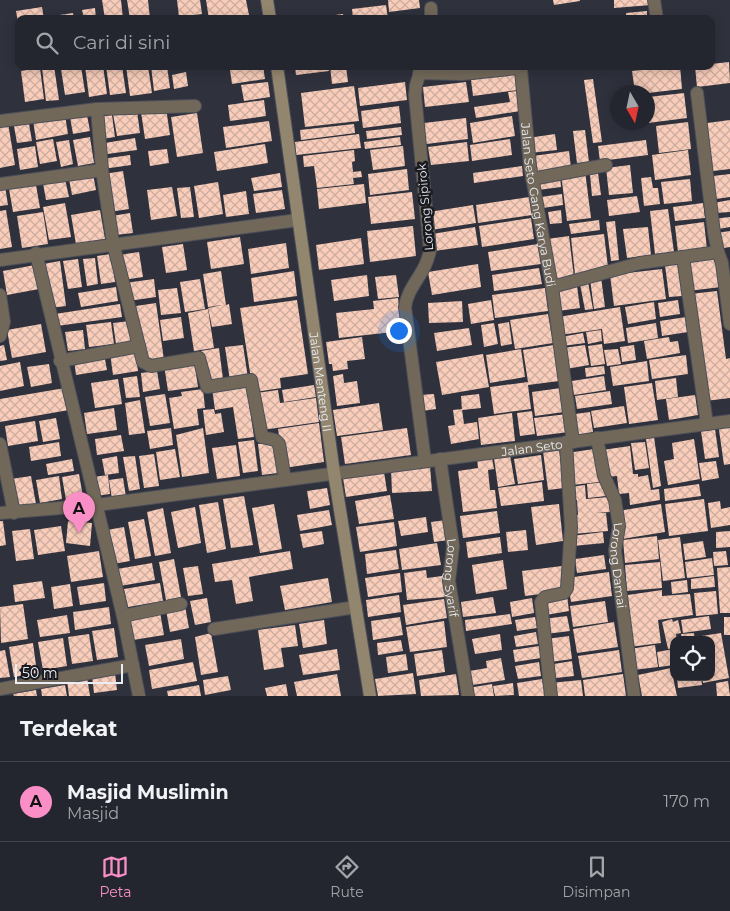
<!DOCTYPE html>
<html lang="id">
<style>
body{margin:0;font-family:Montserrat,sans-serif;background:#2b2e36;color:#f1f3f6}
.controls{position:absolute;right:15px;bottom:15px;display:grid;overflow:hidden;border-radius:10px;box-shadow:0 2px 12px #0003}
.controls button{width:45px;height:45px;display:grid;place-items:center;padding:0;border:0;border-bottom:1px solid #40434a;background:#23262e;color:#f1f3f6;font:25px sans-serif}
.compass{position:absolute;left:610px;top:85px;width:45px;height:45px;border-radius:50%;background:#23262e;box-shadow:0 2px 12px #0003;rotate:171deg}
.scale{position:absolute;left:15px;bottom:12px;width:108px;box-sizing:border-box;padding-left:5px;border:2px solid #ebedf5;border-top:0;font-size:14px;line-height:18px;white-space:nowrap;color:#ebedf5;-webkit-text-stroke:4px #191a1f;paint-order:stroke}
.you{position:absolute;left:398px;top:330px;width:18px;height:18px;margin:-12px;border:4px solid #fff;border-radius:50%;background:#1a73e8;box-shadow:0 0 0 8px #1a73e833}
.badge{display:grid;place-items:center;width:32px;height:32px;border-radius:50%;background:#fa8fc7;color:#111;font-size:16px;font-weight:700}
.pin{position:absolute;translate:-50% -41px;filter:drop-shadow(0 1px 2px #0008)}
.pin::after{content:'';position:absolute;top:26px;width:18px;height:15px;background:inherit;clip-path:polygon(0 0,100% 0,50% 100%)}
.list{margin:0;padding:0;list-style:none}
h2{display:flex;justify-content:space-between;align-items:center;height:65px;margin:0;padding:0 20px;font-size:21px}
h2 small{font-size:16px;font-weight:400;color:#a3a5aa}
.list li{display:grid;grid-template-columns:32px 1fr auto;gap:15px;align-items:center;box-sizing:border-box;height:80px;padding:0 20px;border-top:1px solid #40434a}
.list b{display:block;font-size:19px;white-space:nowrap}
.list p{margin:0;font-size:16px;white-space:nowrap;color:#a3a5aa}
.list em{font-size:16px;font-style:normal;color:#a3a5aa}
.icon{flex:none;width:28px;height:28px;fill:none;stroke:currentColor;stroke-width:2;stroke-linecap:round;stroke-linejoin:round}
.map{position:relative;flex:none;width:730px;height:696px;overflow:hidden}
.search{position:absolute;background:#23262e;box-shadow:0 2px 12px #0003;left:15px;right:15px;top:15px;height:55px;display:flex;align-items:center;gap:12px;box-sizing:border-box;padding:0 18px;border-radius:10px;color:#a3a5aa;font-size:19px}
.sheet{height:145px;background:#23262e}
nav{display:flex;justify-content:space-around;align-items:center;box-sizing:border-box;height:70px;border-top:1px solid #40434a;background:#23262e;font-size:14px;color:#a3a5aa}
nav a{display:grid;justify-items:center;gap:2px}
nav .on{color:#fa8fc7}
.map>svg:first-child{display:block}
.building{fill:url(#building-cross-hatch)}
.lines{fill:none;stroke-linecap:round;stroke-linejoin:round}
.street-casing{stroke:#4d505a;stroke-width:14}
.secondary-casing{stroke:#4d505a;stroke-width:14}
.street{stroke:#716859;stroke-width:12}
.secondary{stroke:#93866e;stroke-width:12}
.labels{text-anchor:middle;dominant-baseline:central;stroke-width:5;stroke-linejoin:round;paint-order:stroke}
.street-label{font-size:12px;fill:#ebedf5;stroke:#191a1f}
</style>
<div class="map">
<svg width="730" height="696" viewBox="0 0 730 696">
<defs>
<pattern id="building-cross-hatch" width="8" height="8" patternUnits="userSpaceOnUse" patternTransform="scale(1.25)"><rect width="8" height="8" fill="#f9cdba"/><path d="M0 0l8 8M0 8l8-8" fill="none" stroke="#ccac9e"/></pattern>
</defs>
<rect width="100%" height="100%" fill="#2f323d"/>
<g class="building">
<path d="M102 0H121L123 19H105Z"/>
<path d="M127 0H148L150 19H130Z"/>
<path d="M177 0H200L202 14 179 17Z"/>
<path d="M206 0H246L249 15 209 19Z"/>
<path d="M388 0H419L420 8 389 12Z"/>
<path d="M553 0H580V1L554 5Z"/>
<path d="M614 0H650L651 5 614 8Z"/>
<path d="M386 5 388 19H353L352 9Z"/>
<path d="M42 7 44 19H19L18 23 16 11Z"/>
<path d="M95 8 96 19H84L82 10Z"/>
<path d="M647 11V19H626V13Z"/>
<path d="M73 13 74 19H53V16Z"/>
<path d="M343 14 344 19H312V18Z"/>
<path d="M729 62 730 83 697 87 695 66H711V64Z"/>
<path d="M54 66 59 100 46 101 42 68Z"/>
<path d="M81 66 85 92 65 95 61 69Z"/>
<path d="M85 66H103L107 94 89 97Z"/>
<path d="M106 66H122L126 93 110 95Z"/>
<path d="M126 66H148L152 93 130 96Z"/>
<path d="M151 66H167L170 88 154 91Z"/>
<path d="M257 66H263L265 79 232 84 230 70Z"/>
<path d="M295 66H328L329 71 296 75Z"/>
<path d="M330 66H346L348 82 332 84Z"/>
<path d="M680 66 682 89 648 93 635 92 632 71Z"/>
<path d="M40 68 44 99 25 102 21 71Z"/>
<path d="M186 72 188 86 174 89 172 75Z"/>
<path d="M515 73 518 90 473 96 471 80Z"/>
<path d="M593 79 602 142 593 143 584 80Z"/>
<path d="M268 82 270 97 244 101 241 85Z"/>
<path d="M405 82 407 100 360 106 358 88Z"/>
<path d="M466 82 469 102 425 107 423 87Z"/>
<path d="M354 86 359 121 305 127 301 93Z"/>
<path d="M518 91 520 111 476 118 474 107 510 102 508 92Z"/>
<path d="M684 93 687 118 648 123V97Z"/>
<path d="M264 100 266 116 230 121 228 105Z"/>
<path d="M399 106 401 123 363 128 361 111Z"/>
<path d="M166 108 170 135 145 139 141 112Z"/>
<path d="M137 111 140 133 117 136 113 114Z"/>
<path d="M197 113 203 153 177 157 171 117Z"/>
<path d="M65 115 68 134 36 140 33 120Z"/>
<path d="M87 115 90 131 73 134 70 117Z"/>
<path d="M112 115 115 137 102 139 98 117Z"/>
<path d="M512 116 515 136 473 143 470 123Z"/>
<path d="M466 118 468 139 426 144 424 123Z"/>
<path d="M730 120V169L713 171 707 123Z"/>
<path d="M269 121 272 141 226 148 223 127Z"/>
<path d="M688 122 691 149 659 153 656 126Z"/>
<path d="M8 123 15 165 0 168V124Z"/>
<path d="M29 124 32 141 17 143 14 126Z"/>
<path d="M354 124 355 133 301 140 300 130Z"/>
<path d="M401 127 402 135 367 139 366 131Z"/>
<path d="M585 130 589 162 577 163 573 131Z"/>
<path d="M359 134 361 148 296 155 295 142Z"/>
<path d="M555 134 557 150 530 153 528 138Z"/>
<path d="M90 137 94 163 78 166 73 140Z"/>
<path d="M400 137 401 145 365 149 364 142Z"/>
<path d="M135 138 137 150 107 154 105 143Z"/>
<path d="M53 139 57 161 40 164 36 142Z"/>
<path d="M510 139 512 155 472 161 470 145Z"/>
<path d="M69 140 73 164 61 167 56 142Z"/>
<path d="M646 140 648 155 600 161 598 146Z"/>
<path d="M467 142 469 161 431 165 428 147Z"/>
<path d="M265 144 268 163 217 171 214 152Z"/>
<path d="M35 146 38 167 20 170 17 149Z"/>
<path d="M403 146 405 166 373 170 370 150Z"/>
<path d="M167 149 169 163 150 166 148 151Z"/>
<path d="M354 150 355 161 352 162 353 172 361 171 362 177 353 178 354 184 317 188 314 166 304 167 303 156Z"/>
<path d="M688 150 691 175 655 180 652 155Z"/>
<path d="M569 151 571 168 535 172 533 156Z"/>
<path d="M130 155 131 165 103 169 102 159Z"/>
<path d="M630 165 633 193 609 195 606 168Z"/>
<path d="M522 166 523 176 474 183 473 173Z"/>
<path d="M407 169 409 190 370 195 368 174Z"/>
<path d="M123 171 129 209 109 212 104 174Z"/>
<path d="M585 171 591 218 567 221 561 174Z"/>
<path d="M280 173 282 187 254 191 251 178Z"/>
<path d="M598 173 601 195 592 196 590 175Z"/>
<path d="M93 174 96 190 72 195 69 179Z"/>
<path d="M730 174V197L716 199 713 176Z"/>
<path d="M560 176 561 187 538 190 536 179Z"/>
<path d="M651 177 653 188H658L660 204 644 206 641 178Z"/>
<path d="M65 179 69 197 46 200 43 183Z"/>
<path d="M690 179 692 201 664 204 661 182Z"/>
<path d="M218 182 223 214 199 218 194 186Z"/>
<path d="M364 184 366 203 319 209 317 189Z"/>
<path d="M36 185 40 208 13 212 9 189Z"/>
<path d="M5 186 8 205 0 206V187Z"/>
<path d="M172 187 177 216 151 220 147 190Z"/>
<path d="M190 187 194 217 181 218 177 188Z"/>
<path d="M282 190 285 209 256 213 253 194Z"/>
<path d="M246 191 249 214 226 217 223 195Z"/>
<path d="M412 192 415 219 371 224 368 197Z"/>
<path d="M562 194 563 205 543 208 541 197Z"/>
<path d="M637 196 640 212 609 216 607 200Z"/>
<path d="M529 197 532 215 478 223 476 205Z"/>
<path d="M730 200V212L715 213 713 203Z"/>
<path d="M65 203 71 237 49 240 43 207Z"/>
<path d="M703 203 705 218 675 221 673 207Z"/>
<path d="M473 205 476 223 431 230 429 212Z"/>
<path d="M668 209 674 252 655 254 650 211Z"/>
<path d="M6 210 12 247 0 249V211Z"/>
<path d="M100 210 105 239 76 244 71 215Z"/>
<path d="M561 210 562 223 550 224 548 212Z"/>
<path d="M43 212 48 244 22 248 17 216Z"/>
<path d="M130 213 133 233 115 235 112 216Z"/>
<path d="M730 217V227L713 230 712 219Z"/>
<path d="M531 218 534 239 482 247 479 226Z"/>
<path d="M599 220 600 230 571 234 569 224Z"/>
<path d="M615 221 619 260 611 261 606 222Z"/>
<path d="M704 222 707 249 678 252 675 226Z"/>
<path d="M413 226 416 256 370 262 367 231Z"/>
<path d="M475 227 478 245 434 251 432 234Z"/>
<path d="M648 227 651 255 627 258 623 229Z"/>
<path d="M730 231V247L718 249 716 233Z"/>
<path d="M604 234 608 267 575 274 571 238Z"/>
<path d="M569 236 574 277 552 280 547 239Z"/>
<path d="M240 237 244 264 211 269 207 242Z"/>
<path d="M361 238 364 264 319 270 316 245Z"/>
<path d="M286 243 289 268 251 274 248 249Z"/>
<path d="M183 244 187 270 166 273 162 247Z"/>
<path d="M538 244 541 264 491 271 488 252Z"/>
<path d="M139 252 143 277 123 280 119 255Z"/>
<path d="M111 254 115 282 101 284 97 256Z"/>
<path d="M717 254 721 287 688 291 684 258Z"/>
<path d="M95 258 98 284 87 286 83 259Z"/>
<path d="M78 259 82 287 68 289 63 261Z"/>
<path d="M60 261 66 306 50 308 43 264Z"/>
<path d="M678 263 682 296 669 297 665 265Z"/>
<path d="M478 264 481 287 432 295 428 272Z"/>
<path d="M35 265 39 289 7 295 3 271Z"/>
<path d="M539 268 542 284 494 291 492 275Z"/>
<path d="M662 269 666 299 614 306 610 275Z"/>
<path d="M221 271 226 305 229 304 232 324 212 327 208 308 222 305 208 307 203 274Z"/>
<path d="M294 271 297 296 254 302 251 278Z"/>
<path d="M367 275 369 296 334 301 331 280Z"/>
<path d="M396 275 399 297 378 299 375 277Z"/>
<path d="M601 277 605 307 594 309 590 279Z"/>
<path d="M154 279 156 297 128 301 125 283Z"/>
<path d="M200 279 205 309 185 312 180 282Z"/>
<path d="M588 282 593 309 585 310 580 284Z"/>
<path d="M577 286 580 308 558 311 555 289Z"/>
<path d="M116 287 118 301 81 307 78 293Z"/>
<path d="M177 288 181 313 161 315 158 290Z"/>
<path d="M545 288 548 311 495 318 492 295Z"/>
<path d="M717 291 726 359 730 358V398L705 401 690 294Z"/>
<path d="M398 298 402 331 339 338 336 313 374 309 373 301Z"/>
<path d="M297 300 308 374 280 378 281 388 255 392 251 379 240 308Z"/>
<path d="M491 300 494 320 471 324 468 304Z"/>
<path d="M678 300 680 314 660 317 658 303Z"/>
<path d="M462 301 463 322 429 323 428 303Z"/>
<path d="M654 302 656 319 628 324 625 307Z"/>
<path d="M156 303 164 360 144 363 136 306Z"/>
<path d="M120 304 122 317 57 326 55 314Z"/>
<path d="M620 307 625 341 604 344 602 329 560 335 558 317Z"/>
<path d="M208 309 214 348 194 351 188 313Z"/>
<path d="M548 314 553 343 515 349 510 320Z"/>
<path d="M181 317 184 338 163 341 160 320Z"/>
<path d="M686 317 688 332 662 336 660 321Z"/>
<path d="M130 321 133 342 116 344 113 323Z"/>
<path d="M111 322 114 344 89 347 86 325Z"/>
<path d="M509 322 512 344 501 346 498 324Z"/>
<path d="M494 323 498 344 484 347 481 325Z"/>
<path d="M656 323 658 338 628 343 626 328Z"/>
<path d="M41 324 46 352 12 358 7 330Z"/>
<path d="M469 328 472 345 437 351 434 333Z"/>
<path d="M83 330 85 349 68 351 65 332Z"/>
<path d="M601 330 602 341 588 344 586 332Z"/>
<path d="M583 333 585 343 562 346 561 337Z"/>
<path d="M362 337 365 359 347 361 348 369 333 371 332 364H329L326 342Z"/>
<path d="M669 337 670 342 678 341 680 353 647 359 644 341Z"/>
<path d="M602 344 605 364 591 366 588 346Z"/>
<path d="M4 345 7 360 0 361V346Z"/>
<path d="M243 345 248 378 230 381 225 347Z"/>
<path d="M554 345 559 381 528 385 531 409 494 414 490 387 528 382 523 350Z"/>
<path d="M585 345 589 365 566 369 563 348Z"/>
<path d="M634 345 636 360 622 362 620 347Z"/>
<path d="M219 348 223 379 206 382 201 351Z"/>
<path d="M135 349 138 371 113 375 110 353Z"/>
<path d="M521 349 525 377 490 383 486 355Z"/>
<path d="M618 349 621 364 607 366 604 350Z"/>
<path d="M104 354 107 370 76 375 74 359Z"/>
<path d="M483 354 489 387 442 395 436 362Z"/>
<path d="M686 355 688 374 652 379 649 360Z"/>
<path d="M194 360 198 387 168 391 164 365Z"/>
<path d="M647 361 649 381 613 386 610 367Z"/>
<path d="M20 362 24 386 0 391V366Z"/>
<path d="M49 364 52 383 31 387 27 367Z"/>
<path d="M604 366 605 374 586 377 585 368Z"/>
<path d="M157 371 160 389 143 392 141 373Z"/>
<path d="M343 374 344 383 357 381 360 403 337 406 333 376Z"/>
<path d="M137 376 140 397 126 398 123 378Z"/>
<path d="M604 376 606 390 574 395 572 381Z"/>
<path d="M676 378 678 397 657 400 655 381Z"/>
<path d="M118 379 122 404 95 408 91 383Z"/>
<path d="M246 383 254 437 238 439 233 407 215 410 212 388Z"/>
<path d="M652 383 658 420 629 424 624 387Z"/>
<path d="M314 385 316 397 284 402 282 390Z"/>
<path d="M65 388 69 410 0 422V399Z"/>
<path d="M561 388 564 412 535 416 532 392Z"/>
<path d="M203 389 205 408 197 409 199 425 174 429 169 398 182 396 181 392Z"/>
<path d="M278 390 280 403 316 398 319 422 262 430 256 393Z"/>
<path d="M610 391 612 404 577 409 575 396Z"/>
<path d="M165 394 170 423 150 426 145 397Z"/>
<path d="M434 394 436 409 422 411 420 395Z"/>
<path d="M479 394 481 408 462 410 461 396Z"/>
<path d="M695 395 698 415 669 420 666 399Z"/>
<path d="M140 400 145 433 129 435 125 403Z"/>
<path d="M379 403 383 430 337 436 333 410Z"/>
<path d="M624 406 627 423 594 428 591 411Z"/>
<path d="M114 408 117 430 87 434 84 413Z"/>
<path d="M214 409 215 414 221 413 224 432 206 435 203 410Z"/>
<path d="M462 409 464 424 477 422 479 439 451 444 448 426 455 425 453 410Z"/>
<path d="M532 411 535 434 520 436 517 413Z"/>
<path d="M590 412 593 432 578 435 575 414Z"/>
<path d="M512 413 515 441 481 445 478 418Z"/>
<path d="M567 414 569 432 537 436 534 418Z"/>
<path d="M56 418 60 439 43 442 39 421Z"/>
<path d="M35 421 38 441 8 446 5 426Z"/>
<path d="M730 421V464L724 465 718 423Z"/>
<path d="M319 423 324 462 284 468 278 429Z"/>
<path d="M171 428 173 445 150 449 147 431Z"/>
<path d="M203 428 209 473 182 477 176 435Z"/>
<path d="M407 428 411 455 345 464 341 437Z"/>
<path d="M715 429 719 457 705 459 701 431Z"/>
<path d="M121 435 124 451 97 455 95 439Z"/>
<path d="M654 437 661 486 653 488 646 439Z"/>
<path d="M694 439 700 479 668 485 664 461 674 459 672 443Z"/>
<path d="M254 440 258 471 243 473 238 442Z"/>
<path d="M59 442 61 456 31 461 29 447Z"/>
<path d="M273 442 278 473 262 475 258 444Z"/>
<path d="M645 442 649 468 635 470 631 443Z"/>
<path d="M236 445 240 476 217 479 212 448Z"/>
<path d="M630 446 633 474H638V477L648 475 651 490 659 489 660 500 630 505 629 493 619 494 617 476 606 477 602 450Z"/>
<path d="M175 449 180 477 160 480 156 452Z"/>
<path d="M559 449 564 488 548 490 543 451Z"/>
<path d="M594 449 599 482 572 485 567 453Z"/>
<path d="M154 454 159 486 144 488 139 456Z"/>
<path d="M510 455 515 484 498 487 494 458Z"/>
<path d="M541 455 544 480 518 484 514 459Z"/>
<path d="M117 456 119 473 105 475 102 459Z"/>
<path d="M135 456 140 489 129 491 123 457Z"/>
<path d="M492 458 494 469 488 470 490 490H495L497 508 463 512 458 471 478 468 477 459Z"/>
<path d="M72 459 74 471 48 475 46 464Z"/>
<path d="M716 461 719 478 702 481 699 463Z"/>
<path d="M430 466 432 491 392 493 391 468Z"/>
<path d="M384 472 387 491 346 497 343 478Z"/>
<path d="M79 474 83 497 66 500 62 477Z"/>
<path d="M108 475 110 494 96 496 94 477Z"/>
<path d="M31 476 36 504 16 508 11 479Z"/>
<path d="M59 476 62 499 40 503 36 480Z"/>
<path d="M123 478 126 497 112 499 109 480Z"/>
<path d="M542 482 544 501 501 506 498 488Z"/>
<path d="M605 482 606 496 588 498 587 484Z"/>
<path d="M699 484 701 496 665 501 664 489Z"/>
<path d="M585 485 586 499 609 497 610 512 596 513H606L608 531 572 534 571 516 578 515 577 500H571L570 487Z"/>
<path d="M327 488 330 505 310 509 307 491Z"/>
<path d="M390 495 394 519 359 524 355 501Z"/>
<path d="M244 496 253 545 231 548 223 499Z"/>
<path d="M704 499 708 531 669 536 665 504Z"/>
<path d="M720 501 721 509 730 507V525L711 528 708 503Z"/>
<path d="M218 502 226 549 207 553 199 505Z"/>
<path d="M274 504 282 549 260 553 252 508Z"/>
<path d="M559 504 563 541 536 545 531 507Z"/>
<path d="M661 504 665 532 622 539 618 511Z"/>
<path d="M195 507 201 543 178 548 171 512Z"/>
<path d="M163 508 171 553 155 556 147 512Z"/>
<path d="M329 510 332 525 300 531 297 515Z"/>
<path d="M497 511 500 533 463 538 460 516Z"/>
<path d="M426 517 428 532 401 536 398 521Z"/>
<path d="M144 519 151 556 135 559 128 522Z"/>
<path d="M446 520 449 540 434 542 431 522Z"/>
<path d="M0 521H3L6 545 0 546Z"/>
<path d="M68 521 92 523 90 546 66 543Z"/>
<path d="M394 522 397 546 360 552 356 527Z"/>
<path d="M61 526 65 551 38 555 34 530Z"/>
<path d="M124 527 130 561 113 564 107 530Z"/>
<path d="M30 529 34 559 16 561 12 531Z"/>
<path d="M526 530 528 550 508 552 506 532Z"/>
<path d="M322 531 324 544 303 548 300 534Z"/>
<path d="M730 531V547L716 548V532Z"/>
<path d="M603 532 604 543 573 546 572 536Z"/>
<path d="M657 536 659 559 625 563 623 540Z"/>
<path d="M500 537 502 553 468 558 466 542Z"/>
<path d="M680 537 685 578 663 581 658 540Z"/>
<path d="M703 541 706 557 685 560 683 544Z"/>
<path d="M437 543 441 565 402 570 399 549Z"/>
<path d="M396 550 399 569 367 574 365 554Z"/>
<path d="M99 551 103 577 71 582 67 556Z"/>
<path d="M290 551 293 569 249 577 253 601 236 604 232 580 215 582 212 564Z"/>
<path d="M726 551 728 565 714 566 713 552Z"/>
<path d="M604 555 606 569 577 573 575 559Z"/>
<path d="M712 558 714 575 687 578 685 562Z"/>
<path d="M174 559 181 597 166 600 159 562Z"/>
<path d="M503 560 507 589 476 594 472 565Z"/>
<path d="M660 562 662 588 627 591 625 565Z"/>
<path d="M152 563 155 580 120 586 117 569Z"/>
<path d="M198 566 203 594 188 596 183 568Z"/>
<path d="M562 566 565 591 525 596 522 571Z"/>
<path d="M730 567V613H720L717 568Z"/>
<path d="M426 570 427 578 442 576 445 597 407 600 404 573Z"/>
<path d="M609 572 612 596 571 602 567 578Z"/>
<path d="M400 573 402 592 368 597 365 578Z"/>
<path d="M714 576 715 587 691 589V579Z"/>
<path d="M328 578 332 602 285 610 280 586Z"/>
<path d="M687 580 688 592 672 594 671 582Z"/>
<path d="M42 581 45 598 15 602 13 585Z"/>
<path d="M104 583 106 601 80 605 77 587Z"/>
<path d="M160 583 163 601 128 607 124 589Z"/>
<path d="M70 584 73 606 54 609 51 587Z"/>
<path d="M662 590V596L690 594 693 615 658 620 661 643 629 647 621 596Z"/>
<path d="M716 591 718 614 696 616 694 593Z"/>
<path d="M399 595 401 612 368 617 366 600Z"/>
<path d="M567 595 569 611 546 615 543 598Z"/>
<path d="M493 597 496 613 463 617 461 602Z"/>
<path d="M207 598 211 622 195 625 190 601Z"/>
<path d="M532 598 534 613 512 617 510 602Z"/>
<path d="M444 599 447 618 406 625 403 605Z"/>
<path d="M605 601 608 622 573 627 570 606Z"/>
<path d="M23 604 28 639 1 643 0 607Z"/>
<path d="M185 606 189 628 170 632 166 610Z"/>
<path d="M109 607 111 624 75 630 73 612Z"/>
<path d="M160 612 164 635 133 640 129 618Z"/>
<path d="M510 614 512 624 466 631 465 620Z"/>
<path d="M67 615 70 633 40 637 37 620Z"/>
<path d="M567 616 570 631 546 634 543 619Z"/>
<path d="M709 616 711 629 683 633 681 620Z"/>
<path d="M400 617 403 635 373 640 371 621Z"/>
<path d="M535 617 537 628 517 631 515 620Z"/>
<rect x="724" y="617" width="6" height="18"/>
<path d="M672 619 673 622 678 620 681 633 676 634 677 640H674V648L668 649 662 622Z"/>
<path d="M324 620 327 644 303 648 299 624Z"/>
<path d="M444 621 447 647 410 652 406 627Z"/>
<path d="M614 622 618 647 577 653 573 629Z"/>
<path d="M295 625 298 646 281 648 284 667 264 670 258 630Z"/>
<path d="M114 628 118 657 97 660 92 631Z"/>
<path d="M536 632 538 644 516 647 514 636Z"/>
<path d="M211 633 218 672 201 675 195 637Z"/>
<path d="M694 633 695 640H682L681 634Z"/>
<path d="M721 633 729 678 703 683 702 677H711V640H696L695 637Z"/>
<path d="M89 634 93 661 72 664 68 637Z"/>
<path d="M500 634 502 650 475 654 472 639Z"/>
<path d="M569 636 572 659 550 662 546 639Z"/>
<path d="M63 638 67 666 43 670 38 642Z"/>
<path d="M181 639 184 659 149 666 145 645Z"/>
<path d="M401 640 403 651 378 655 377 643Z"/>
<path d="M33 643 37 673 14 677 9 647Z"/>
<path d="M655 645 658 667 633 670 630 649Z"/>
<path d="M539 646 541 658 515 662 513 650Z"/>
<path d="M337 649 340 670 303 675 299 655Z"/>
<path d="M674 649V665L659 667 657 652Z"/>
<path d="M5 650 10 677 0 678V651Z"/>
<path d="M442 650 445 672 417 676 414 654Z"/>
<path d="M619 650 622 672 582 678 578 656Z"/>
<path d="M406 654 408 670 388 673 386 657Z"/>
<path d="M501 658 505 680 466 686 464 672 487 668 486 661Z"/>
<path d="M572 661 574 676 556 678 554 664Z"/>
<path d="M193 662 197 681 152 689 149 670Z"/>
<path d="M539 662 541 676 518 679 515 666Z"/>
<path d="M671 668 677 696H642L638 675Z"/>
<path d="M115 673 117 690 94 693 92 676Z"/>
<path d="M413 673 416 694 378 696 375 679Z"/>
<path d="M337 674 341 696H297L294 682Z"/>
<path d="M456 674 459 695 421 696 419 680Z"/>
<path d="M623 674 626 696H585L583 680Z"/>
<path d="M228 676 231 690 205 695 203 680Z"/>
<path d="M87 677 90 696H69L67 680Z"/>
<path d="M677 677H701L702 685 678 688Z"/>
<path d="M542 679 545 696H519L517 683Z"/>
<path d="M581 680 583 696H552L550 683Z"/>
<path d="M728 681 730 696H717L716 683Z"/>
<path d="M513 683 514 695 495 696 493 686Z"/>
<path d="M286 684 288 696H267L265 688Z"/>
<path d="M492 684 494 696H470L468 688Z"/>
<path d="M65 685 67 696H42L41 689Z"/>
<path d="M199 685 201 696H168L167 691Z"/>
<path d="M36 690 37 696H14L13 694Z"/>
</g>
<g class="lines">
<g class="street-casing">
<g id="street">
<path d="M654 0 657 19"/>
<path d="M431 8V19"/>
<path d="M422 66 416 85 415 95 430 250C426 274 408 285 405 307L425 461"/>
<path id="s1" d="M419 73 462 74 518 68 521 70 530 166 552 287 573 442"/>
<path d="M97 109 102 170 113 243 143 362 151 366 199 358 207 387 251 380 262 437 275 440 279 444 285 480"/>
<path d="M0 121 97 109 195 106"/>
<path d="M532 179 606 165"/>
<path d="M0 184 102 170"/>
<path d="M718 252 722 263 730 324"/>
<path d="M36 253 123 616 139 696"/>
<path d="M683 257 707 424"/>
<path d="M0 260 298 220"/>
<path d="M552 287 640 263 718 252 714 233 697 93"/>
<path d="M0 295 4 322 0 336"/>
<path d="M60 361 139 346"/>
<path id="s2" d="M597 438 604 476 615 500 619 526 615 550 634 696"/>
<path d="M0 444 14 513"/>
<path id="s3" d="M440 459 453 546 449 581 468 696"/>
<path id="s4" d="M0 513 97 505 730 421"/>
<path d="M123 616 181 604"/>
<path d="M214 629 356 607"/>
<path d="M0 689 133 665"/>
<path d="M551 696 541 602 545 597 564 593 567 588 571 527 566 442"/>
</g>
</g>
<g class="secondary-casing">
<g id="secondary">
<path d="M267 0 270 19"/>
<path id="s5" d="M277 66 334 473 370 696"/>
</g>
</g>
<use href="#street" class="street"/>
<use href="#secondary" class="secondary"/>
</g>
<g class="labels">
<g class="street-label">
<text stroke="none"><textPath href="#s1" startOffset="239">Jalan Seto Gang Karya Budi</textPath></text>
<text transform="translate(425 207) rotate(-95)">Lorong Sipirok</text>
<text stroke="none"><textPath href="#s5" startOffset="319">Jalan Menteng II</textPath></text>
<text stroke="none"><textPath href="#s4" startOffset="536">Jalan Seto</textPath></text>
<text stroke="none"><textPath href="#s2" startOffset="131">Lorong Damai</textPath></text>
<text stroke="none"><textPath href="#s3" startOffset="120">Lorong Syarif</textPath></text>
</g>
</g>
</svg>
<div class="controls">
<button><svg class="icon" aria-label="locate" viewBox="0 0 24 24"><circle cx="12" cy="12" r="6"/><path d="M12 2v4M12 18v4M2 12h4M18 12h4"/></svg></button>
</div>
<svg class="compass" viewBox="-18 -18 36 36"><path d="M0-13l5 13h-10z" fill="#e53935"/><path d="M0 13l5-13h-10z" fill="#a3a5aa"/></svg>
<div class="scale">50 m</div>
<div class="you"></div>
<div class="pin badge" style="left:79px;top:533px">A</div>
<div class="search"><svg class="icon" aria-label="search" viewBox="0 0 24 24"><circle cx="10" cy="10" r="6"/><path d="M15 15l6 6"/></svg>Cari di sini</div>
</div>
<section class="sheet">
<h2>Terdekat<small></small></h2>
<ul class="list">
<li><span class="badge">A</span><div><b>Masjid Muslimin</b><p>Masjid</p></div><em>170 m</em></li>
</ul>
</section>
<nav>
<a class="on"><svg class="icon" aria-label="map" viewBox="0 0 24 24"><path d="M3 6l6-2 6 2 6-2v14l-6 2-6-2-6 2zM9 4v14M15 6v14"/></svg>Peta</a>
<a><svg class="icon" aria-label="directions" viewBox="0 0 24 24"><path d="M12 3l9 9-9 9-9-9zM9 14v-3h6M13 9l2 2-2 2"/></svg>Rute</a>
<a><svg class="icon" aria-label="saved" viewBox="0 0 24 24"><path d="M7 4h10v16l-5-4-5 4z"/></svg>Disimpan</a>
</nav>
